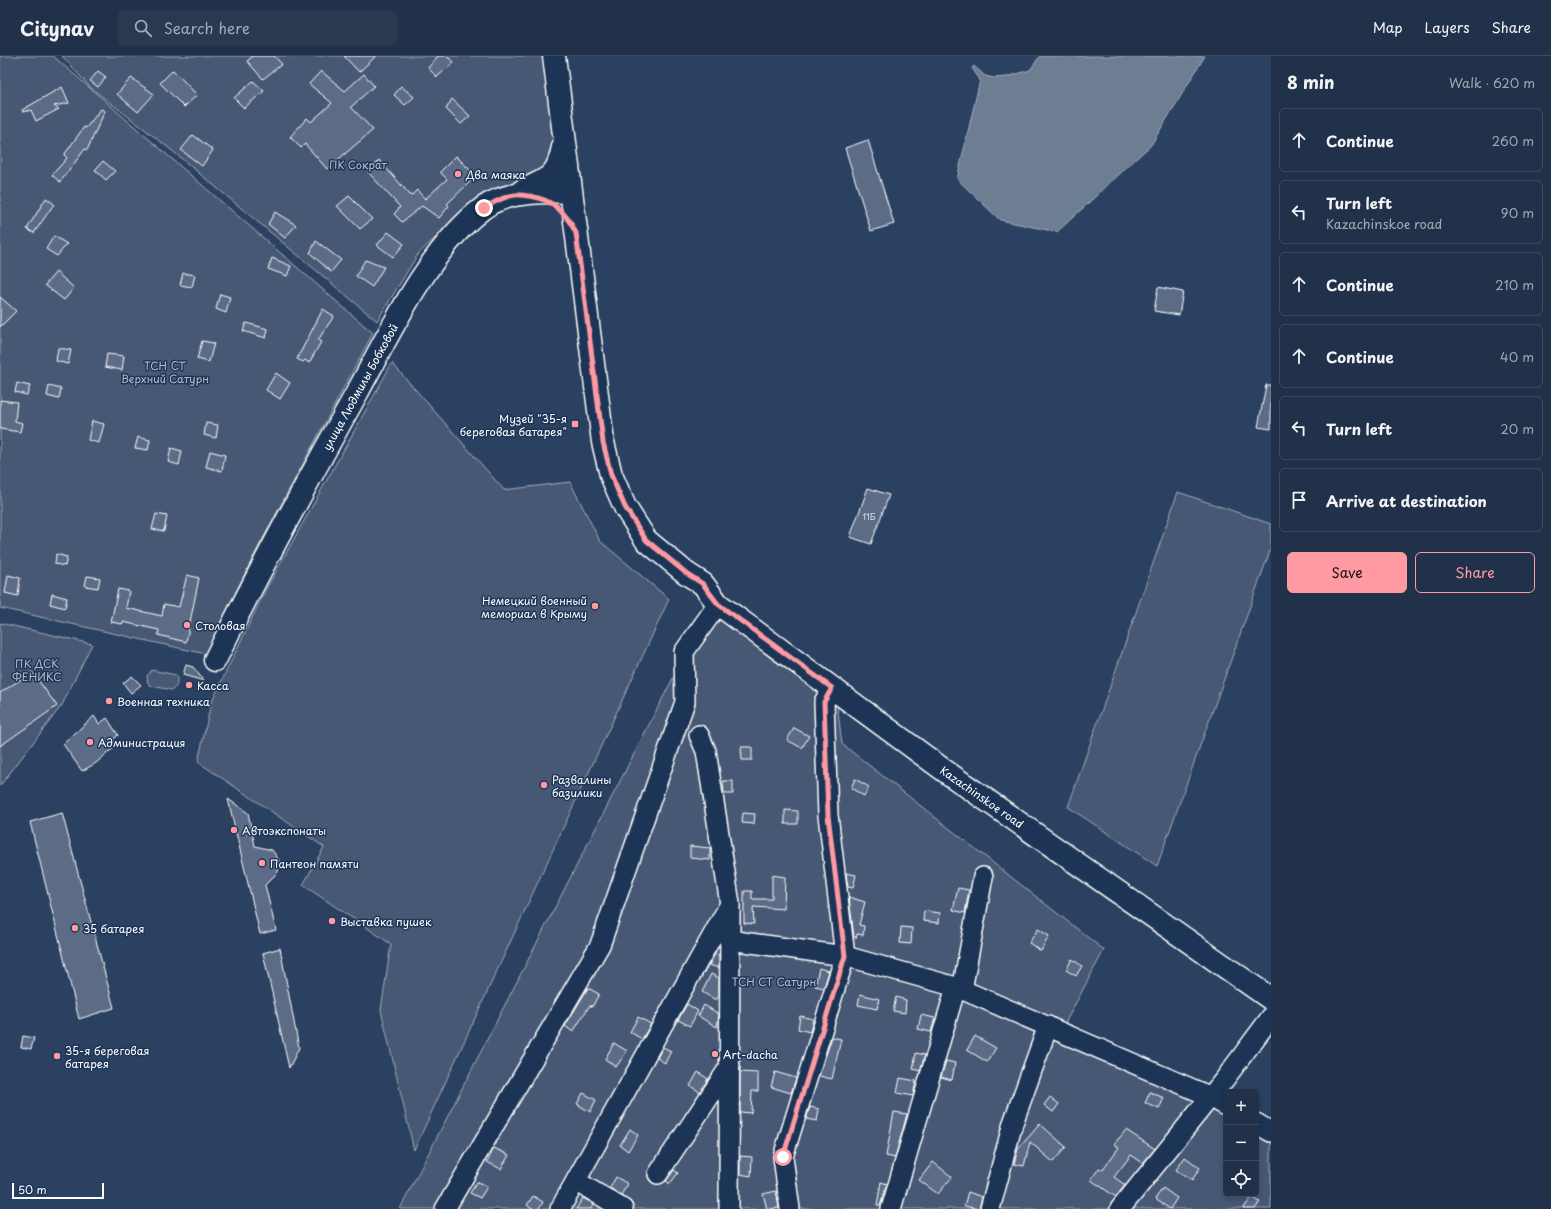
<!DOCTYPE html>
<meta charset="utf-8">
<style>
body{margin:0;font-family:"Playpen Sans",sans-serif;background:#283950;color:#f1f3f6}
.controls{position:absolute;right:12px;bottom:12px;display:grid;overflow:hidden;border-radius:6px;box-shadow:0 2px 6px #0003}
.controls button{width:36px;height:36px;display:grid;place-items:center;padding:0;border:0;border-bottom:1px solid #3d4c61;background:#203149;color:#f1f3f6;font:20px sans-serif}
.scale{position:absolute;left:12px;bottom:10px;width:92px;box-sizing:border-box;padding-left:4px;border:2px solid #fff;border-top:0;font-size:11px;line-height:14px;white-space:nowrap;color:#fff;-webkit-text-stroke:3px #1d3557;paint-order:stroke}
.stop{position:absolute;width:12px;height:12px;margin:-9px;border:3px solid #ff9aa2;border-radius:50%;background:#fff}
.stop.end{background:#ff9aa2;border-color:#fff;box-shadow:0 1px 4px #0008}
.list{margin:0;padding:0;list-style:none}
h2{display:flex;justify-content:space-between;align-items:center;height:52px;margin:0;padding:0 16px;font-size:17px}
h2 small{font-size:13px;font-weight:400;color:#a2a9b4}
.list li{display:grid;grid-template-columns:26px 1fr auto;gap:12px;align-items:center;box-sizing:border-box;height:64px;margin:0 8px 8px;padding:0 8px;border:1px solid #3d4c61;border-radius:6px}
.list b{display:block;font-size:15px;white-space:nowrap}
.list p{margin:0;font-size:13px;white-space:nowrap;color:#a2a9b4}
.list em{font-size:13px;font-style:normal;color:#a2a9b4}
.actions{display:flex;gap:8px;padding:12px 16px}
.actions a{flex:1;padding:9px 0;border:1px solid #ff9aa2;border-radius:6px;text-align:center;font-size:14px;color:#ff9aa2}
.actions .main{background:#ff9aa2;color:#111}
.icon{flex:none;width:22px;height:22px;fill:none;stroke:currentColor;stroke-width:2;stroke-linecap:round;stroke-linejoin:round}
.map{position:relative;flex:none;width:1271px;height:1153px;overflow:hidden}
header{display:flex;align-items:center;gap:24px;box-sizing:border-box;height:56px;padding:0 20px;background:#203149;border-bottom:1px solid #3d4c61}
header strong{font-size:19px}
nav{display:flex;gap:22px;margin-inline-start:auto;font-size:14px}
.search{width:280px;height:36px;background:#283950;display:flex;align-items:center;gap:10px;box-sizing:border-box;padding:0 14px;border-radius:6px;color:#a2a9b4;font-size:15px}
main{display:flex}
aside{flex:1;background:#203149}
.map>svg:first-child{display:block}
.green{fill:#465975;stroke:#a2acba}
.water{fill:#6d7d92;stroke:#a7b1be}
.building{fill:#5b6c86;stroke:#fff}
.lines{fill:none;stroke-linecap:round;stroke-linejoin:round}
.minor-casing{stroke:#fff;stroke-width:22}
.major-casing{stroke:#fff;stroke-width:25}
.minor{stroke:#1d3557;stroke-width:19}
.major{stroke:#1d3557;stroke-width:22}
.route{stroke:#ff9aa2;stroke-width:5}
.poi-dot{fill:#ff9aa2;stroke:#1d3557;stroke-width:1.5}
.labels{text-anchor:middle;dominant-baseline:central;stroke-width:3;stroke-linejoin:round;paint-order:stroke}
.number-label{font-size:9px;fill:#d6dae1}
.park-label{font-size:11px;fill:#b5bdc8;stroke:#1d3557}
.poi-label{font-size:11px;fill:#fff;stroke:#1d3557;text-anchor:start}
.street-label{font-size:11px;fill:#fff;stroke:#1d3557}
</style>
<header>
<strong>Citynav</strong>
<div class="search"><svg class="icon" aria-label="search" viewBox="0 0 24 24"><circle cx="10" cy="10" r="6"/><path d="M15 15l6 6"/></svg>Search here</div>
<nav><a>Map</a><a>Layers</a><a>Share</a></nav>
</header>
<main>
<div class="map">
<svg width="1271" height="1153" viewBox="0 0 1271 1153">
<rect width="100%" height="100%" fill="#2a4161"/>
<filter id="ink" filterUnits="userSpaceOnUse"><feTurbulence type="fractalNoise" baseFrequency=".025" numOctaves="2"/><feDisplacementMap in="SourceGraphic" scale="8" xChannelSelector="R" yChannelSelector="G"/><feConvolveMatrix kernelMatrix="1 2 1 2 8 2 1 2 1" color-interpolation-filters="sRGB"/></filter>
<g filter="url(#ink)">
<g class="green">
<path d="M0 0H53L373 277 253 501 206 598 0 552Z"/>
<path d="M62 0H545L560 129 475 145 418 198 377 265 170 93 90 31Z"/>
<path d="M392 307 504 434 570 426 600 485 669 543 414 1094 381 954 391 888 303 829 324 791 198 706 211 647 265 535Z"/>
<path d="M1178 436 1271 468V492L1157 810 1068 751Z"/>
<path d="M708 554 837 648 842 688 1104 894 1064 969 1226 1046V1138H1256V1062L1271 1070V1153H400Z"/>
<path d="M0 567 92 588 62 649 0 730Z"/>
<path d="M152 614 176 619C178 626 178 630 172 634L151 630 148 627 147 620Z"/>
</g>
<path class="water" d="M1040 0H1205L1151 89 1057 176 1000 164 957 123 980 24 972 12 974 10 985 20 994 22 1007 21 1030 14Z"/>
<g class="building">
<path d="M253 0H274L282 8 263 23 247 5Z"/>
<path d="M344 0H376L359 16Z"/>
<path d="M438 0H446L454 6 437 21 428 12Z"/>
<path d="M173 14 197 39 184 51 160 27Z"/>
<path d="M98 15 106 21 98 31 90 25Z"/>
<path d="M321 15 345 35 364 18 374 30 351 51 373 74 327 113 305 88 301 92 290 81 307 62 311 66 332 47 309 28Z"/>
<path d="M131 22 154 38 138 56 117 38Z"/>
<path d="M253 25 264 35 244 52 234 42Z"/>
<path d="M401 30 414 41 405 49 394 39Z"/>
<path d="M62 31 69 47 54 50 59 53 36 65 31 54 23 56 22 54Z"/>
<path d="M452 43 470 60 461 68 446 53Z"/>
<path d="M101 53 105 55 87 94 85 93 60 126 52 119 67 102 64 99 84 71 86 72Z"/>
<path d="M193 79 213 94 202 110 181 94Z"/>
<path d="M868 84 894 168 871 175 845 92Z"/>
<path d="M456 100 476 120 447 148 449 150 439 162 422 150 402 166 394 158 400 151 368 116 379 104 411 140 417 134 425 143 447 123 440 116Z"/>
<path d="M103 105 115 115 106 124 95 114Z"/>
<path d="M349 140 372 163 360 173 337 150Z"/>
<path d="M46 142 54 148 34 177 27 173Z"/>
<path d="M275 156 296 169 285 182 268 168Z"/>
<path d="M388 176 404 188 393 201 377 189Z"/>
<path d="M54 180 67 188 57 200 46 193Z"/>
<path d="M316 185 341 204 331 216 310 197Z"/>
<path d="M272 202 291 210 287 220 268 213Z"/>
<path d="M365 204 384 211 372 231 356 220Z"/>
<path d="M56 216 74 232 64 244 45 229Z"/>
<path d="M183 217 195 219 192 231 180 229Z"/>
<path d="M1158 231 1183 236 1179 259 1154 255Z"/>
<path d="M220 238 230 241 226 257 216 253Z"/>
<path d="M0 241 16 255 0 271Z"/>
<path d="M323 253 334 260 318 284 321 286 309 307 305 304 303 306 297 303Z"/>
<path d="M246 267 268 273 266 282 243 275Z"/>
<path d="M202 285 214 287 209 306 197 303Z"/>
<path d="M58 292 71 294 68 308 56 305Z"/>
<path d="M107 298 124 300 122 314 105 311Z"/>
<path d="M276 317 290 327 280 343 266 334Z"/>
<path d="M17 327 30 330 27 339 15 336Z"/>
<path d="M1266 329H1271V373L1258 371Z"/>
<path d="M49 330 61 333 59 343 47 340Z"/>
<path d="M0 344 17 346 15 365 22 367 20 376 0 373Z"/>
<path d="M92 365 104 368 99 387 88 384Z"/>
<path d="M206 367 218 369 216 382 204 379Z"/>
<path d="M138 381 150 384 148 394 135 392Z"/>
<path d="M171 392 182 395 179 409 168 406Z"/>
<path d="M210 395 225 399 222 415 206 411Z"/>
<path d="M868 432 889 439 871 488 850 481Z"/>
<path d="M156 458 167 460 164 475 152 473Z"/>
<path d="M56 498 67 501 65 510 55 508Z"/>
<path d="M8 519 20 522 18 540 5 537Z"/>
<path d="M187 519 199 522 186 586 158 579 159 574 123 566 122 568 111 566 118 533 129 535 126 552 162 560 164 548 179 551Z"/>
<path d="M87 520 100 522 98 532 85 530Z"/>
<path d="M52 538 67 542 65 552 50 548Z"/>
<path d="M186 609 193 611 204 625 183 619Z"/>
<path d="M32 616 57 650 0 690V637Z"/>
<path d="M132 620 141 629 131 637 123 627Z"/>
<path d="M94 660 99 668 107 662 118 679 113 684 117 689 96 707 82 715 63 688Z"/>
<path d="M794 672 809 680 802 692 787 684Z"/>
<path d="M741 691H752V704H742Z"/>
<path d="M855 723 869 731 864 740 851 732Z"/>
<path d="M723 725H733V738H724Z"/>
<path d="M228 743 248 757 255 790 272 794 279 804 278 816 265 829 276 874 260 878Z"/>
<path d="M785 754 798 755V768H785Z"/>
<path d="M62 757 114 952 79 963 30 766Z"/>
<path d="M743 757 755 758 754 768 742 767Z"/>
<path d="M690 790 710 792V804L690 802Z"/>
<path d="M846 817 856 819 853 832 848 831Z"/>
<path d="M772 819 785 821 784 853 753 851 754 868 744 867V835H752V843H772Z"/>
<path d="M958 832 969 834 965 857 953 854Z"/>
<path d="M849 841 865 846 859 869 864 870 863 879 857 878 856 882 854 881Z"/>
<path d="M924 855 940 857 939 867 923 865Z"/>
<path d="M901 871 912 872 911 888 900 887Z"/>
<path d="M1038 873 1049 880 1041 895 1029 887Z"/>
<path d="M280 892 299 992 289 1012 263 897Z"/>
<path d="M715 898 719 899V912L709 909Z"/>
<path d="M1072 903 1082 910 1076 920 1066 914Z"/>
<path d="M819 912 829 915 824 932 815 930Z"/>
<path d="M711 918 719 922V940L716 944 702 936Z"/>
<path d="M588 932 599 938 592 951 590 949 573 976 565 970Z"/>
<path d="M860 938 879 943 877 953 858 949Z"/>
<path d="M896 941 906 944 905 957 893 955Z"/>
<path d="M687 948 698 955 690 970 678 964Z"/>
<path d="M704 949 719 958 717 971 698 960Z"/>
<path d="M921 959 935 962 931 976 918 973Z"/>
<path d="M800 960 813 963 810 976 798 973Z"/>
<path d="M638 961 651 968 642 983 630 976Z"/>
<path d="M23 980 34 982 31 993 21 991Z"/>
<path d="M975 980 996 992 987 1006 967 994Z"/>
<path d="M832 981 841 983 832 1023 819 1020Z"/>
<path d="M614 987 627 995 616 1011 605 1003Z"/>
<path d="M663 991 671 995 665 1007 657 1002Z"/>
<path d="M916 997 925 999 920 1015 913 1013Z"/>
<path d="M946 1005 955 1007 952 1024 941 1021Z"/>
<path d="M698 1016 708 1023 700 1036 690 1030Z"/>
<path d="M740 1016 758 1017V1035H752L751 1057 740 1056Z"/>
<path d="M775 1016 796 1022 791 1037 771 1031Z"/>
<path d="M900 1022 916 1025 913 1040 897 1037Z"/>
<path d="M1150 1036 1164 1042 1159 1053 1145 1047Z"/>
<path d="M583 1037 596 1044 590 1056 577 1048Z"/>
<path d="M1050 1041 1059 1048 1053 1056 1044 1049Z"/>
<path d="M810 1051 819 1053 817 1065 806 1063Z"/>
<path d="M894 1056 907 1058 895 1102 886 1100Z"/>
<path d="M1040 1068 1066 1091 1053 1106 1030 1086 1024 1110 1014 1108 1018 1093Z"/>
<path d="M630 1073 638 1079 628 1095 620 1089Z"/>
<path d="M1126 1074 1155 1093 1143 1107 1131 1099 1114 1121 1125 1129 1116 1141 1091 1124 1099 1112 1103 1114 1119 1091 1114 1088Z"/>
<path d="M494 1092 509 1099 501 1113 487 1106Z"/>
<path d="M740 1100 752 1101 751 1120 740 1118Z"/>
<path d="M1185 1101 1200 1112 1192 1124 1176 1114Z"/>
<path d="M933 1106 952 1121 938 1138 919 1124Z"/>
<path d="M674 1114 678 1117 670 1128 666 1125Z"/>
<path d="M616 1121 628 1128 621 1139 610 1132Z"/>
<path d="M477 1126 487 1131 480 1142 470 1137Z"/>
<path d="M881 1126 887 1128 880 1150 877 1149Z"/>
<path d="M1163 1132 1177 1142 1170 1153 1155 1143Z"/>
<path d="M776 1135 779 1152 767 1153 763 1138Z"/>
<path d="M968 1136 982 1141 979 1153 964 1150Z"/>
<path d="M533 1140 543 1146 539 1153H532L527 1149Z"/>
<path d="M1252 1141 1260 1146 1255 1153H1243Z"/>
<path d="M583 1142 594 1148 591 1153H576Z"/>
</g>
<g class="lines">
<g class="minor-casing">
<g id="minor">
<path d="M699 679 706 695 730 848 729 1153"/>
<path d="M729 884 845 900 956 931 1209 1040 1226 1050"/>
<path d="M962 934 983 821"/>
<path d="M1256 1067 1271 1076"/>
<path d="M658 1118 730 1010"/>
<path d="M576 1125 623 1153"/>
<path d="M445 1153 600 889 685 646 684 596 718 548"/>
<path d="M560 1153 729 850"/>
<path d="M790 1153 783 1101 845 900 828 759 824 646 832 632"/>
<path d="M891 1153 956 931"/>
<path d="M990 1153 1013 1067 1048 970"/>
<path d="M1120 1153 1224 1024 1271 961"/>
</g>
</g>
<g class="major-casing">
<g id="major">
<path d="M554 0 603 386 611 419 625 451 646 484 686 517 703 528 718 548 945 715 1271 943"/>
<path d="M522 135C549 122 557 122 563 91"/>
<path d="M215 604C260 513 308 424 358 335 390 276 429 193 483 152 508 134 541 137 570 135"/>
</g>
</g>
<use href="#minor" class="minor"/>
<use href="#major" class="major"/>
</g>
</g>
<g class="lines" filter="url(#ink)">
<path class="route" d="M484 152C493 147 504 140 515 139 520 138 526 140 530 140 554 144 566 157 576 177L603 386 611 419 625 451 646 484 686 517 703 528 718 548 832 632 824 646 828 759 845 900 783 1101"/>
</g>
<g class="poi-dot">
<circle cx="458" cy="118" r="4"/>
<rect x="571" y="364" width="8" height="8" rx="2"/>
<circle cx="595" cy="550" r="4"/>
<circle cx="187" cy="569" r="4"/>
<circle cx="189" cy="629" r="4"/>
<circle cx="109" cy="645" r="4"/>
<circle cx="90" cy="686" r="4"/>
<circle cx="544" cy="729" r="4"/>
<circle cx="234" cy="774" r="4"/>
<circle cx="262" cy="807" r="4"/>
<circle cx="332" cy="865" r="4"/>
<circle cx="75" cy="872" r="4"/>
<circle cx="715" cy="998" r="4"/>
<circle cx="57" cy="1000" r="4"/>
</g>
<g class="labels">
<g class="number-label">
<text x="869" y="460">11Б</text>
</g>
<g class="park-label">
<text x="358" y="108">ПК Сократ</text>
<text x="165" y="309">ТСН СТ<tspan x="165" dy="13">Верхний Сатурн</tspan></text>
<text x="37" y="607">ПК ДСК<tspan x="37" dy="13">ФЕНИКС</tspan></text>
<text x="774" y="925">ТСН СТ Сатурн</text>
</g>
<g class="poi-label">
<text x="466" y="118">Два маяка</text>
<text x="567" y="362" text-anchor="end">Музей "35-я<tspan x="567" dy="13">береговая батарея"</tspan></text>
<text x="587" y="544" text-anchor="end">Немецкий военный<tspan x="587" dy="13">мемориал в Крыму</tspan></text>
<text x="195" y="569">Столовая</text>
<text x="197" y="629">Касса</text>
<text x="117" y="645">Военная техника</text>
<text x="98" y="686">Администрация</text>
<text x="552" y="723">Развалины<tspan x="552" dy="13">базилики</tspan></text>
<text x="242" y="774">Автоэкспонаты</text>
<text x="270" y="807">Пантеон памяти</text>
<text x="340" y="865">Выставка пушек</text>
<text x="83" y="872">35 батарея</text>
<text x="65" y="994">35-я береговая<tspan x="65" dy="13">батарея</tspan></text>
<text x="723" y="998">Art-dacha</text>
</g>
<g class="street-label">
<text transform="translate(360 331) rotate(-61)">улица Людмилы Бобковой</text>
<text transform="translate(982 741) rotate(35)">Kazachinskoe road</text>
</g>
</g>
</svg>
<div class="controls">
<button>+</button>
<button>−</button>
<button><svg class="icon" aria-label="locate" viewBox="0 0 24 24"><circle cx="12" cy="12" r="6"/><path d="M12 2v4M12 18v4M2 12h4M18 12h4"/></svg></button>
</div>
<div class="scale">50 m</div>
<div class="stop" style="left:783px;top:1101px"></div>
<div class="stop end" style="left:484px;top:152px"></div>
</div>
<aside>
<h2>8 min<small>Walk · 620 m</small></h2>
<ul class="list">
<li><svg class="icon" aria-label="ahead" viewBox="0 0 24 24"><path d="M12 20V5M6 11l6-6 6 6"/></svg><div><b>Continue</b></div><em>260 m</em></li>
<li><svg class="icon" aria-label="left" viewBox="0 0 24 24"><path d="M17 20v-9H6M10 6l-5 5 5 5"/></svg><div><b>Turn left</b><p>Kazachinskoe road</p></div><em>90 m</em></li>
<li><svg class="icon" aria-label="ahead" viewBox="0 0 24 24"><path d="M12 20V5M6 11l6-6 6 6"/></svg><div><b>Continue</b></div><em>210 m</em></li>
<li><svg class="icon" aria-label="ahead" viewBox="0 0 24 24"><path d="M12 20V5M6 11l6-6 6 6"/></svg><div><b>Continue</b></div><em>40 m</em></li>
<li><svg class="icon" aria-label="left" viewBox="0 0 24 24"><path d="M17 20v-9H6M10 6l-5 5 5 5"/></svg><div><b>Turn left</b></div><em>20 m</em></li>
<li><svg class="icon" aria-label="arrive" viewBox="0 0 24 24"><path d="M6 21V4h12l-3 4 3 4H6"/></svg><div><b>Arrive at destination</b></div></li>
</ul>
<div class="actions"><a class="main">Save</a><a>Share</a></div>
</aside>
</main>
